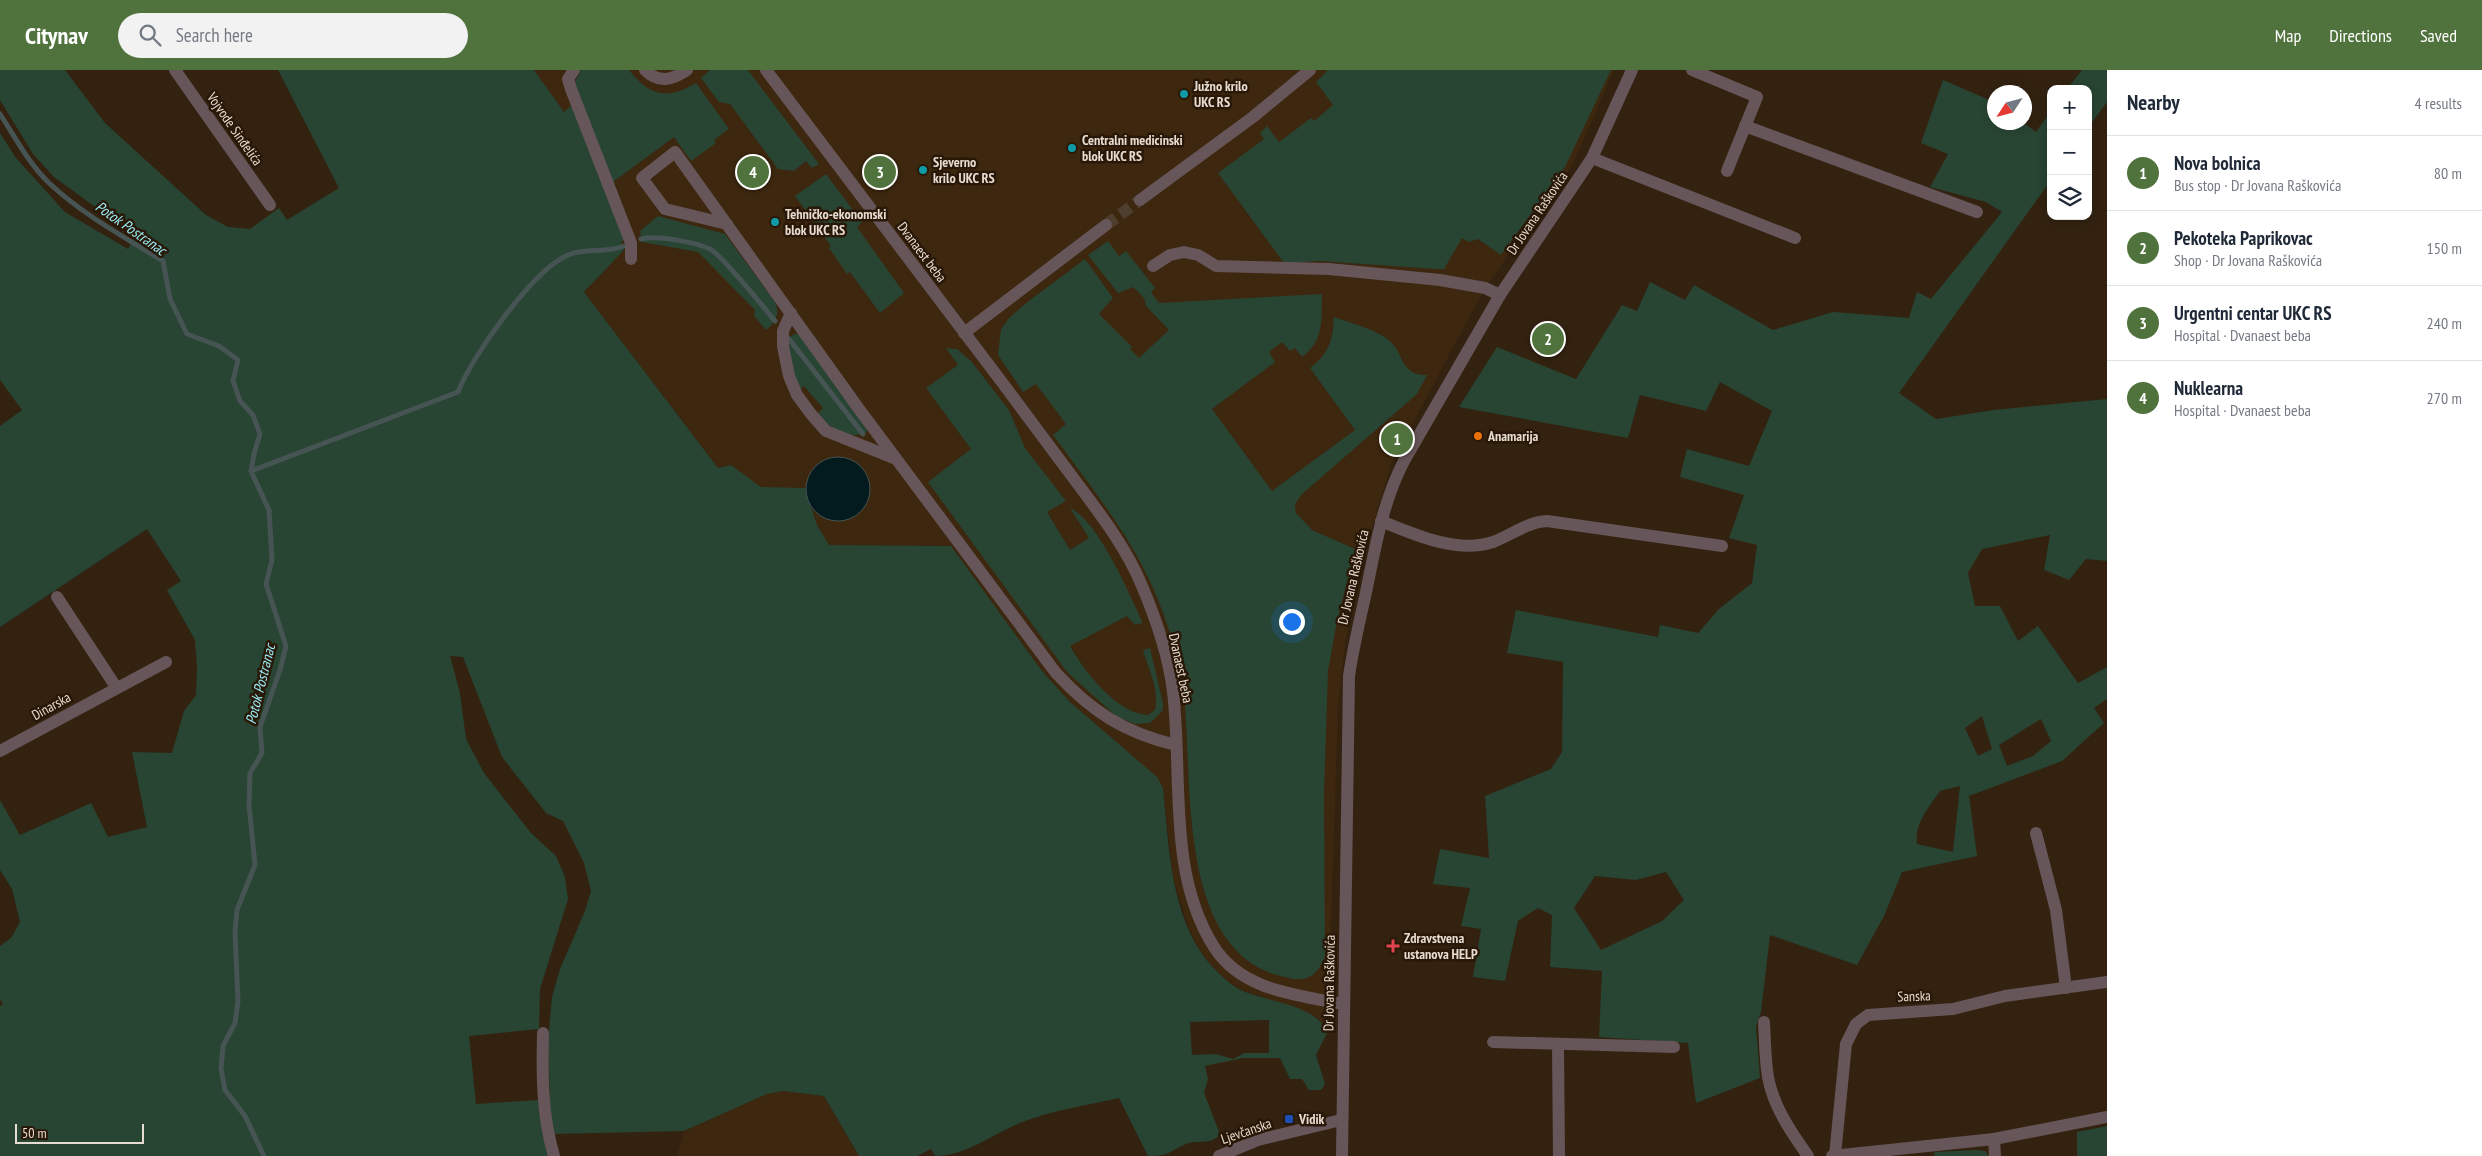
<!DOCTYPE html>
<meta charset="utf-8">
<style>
body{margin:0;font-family:"PT Sans Narrow",sans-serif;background:#f2f2f3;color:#1f2937}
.controls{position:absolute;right:15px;top:15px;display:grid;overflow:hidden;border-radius:10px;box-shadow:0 2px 12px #0003}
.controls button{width:45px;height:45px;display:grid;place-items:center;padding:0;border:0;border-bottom:1px solid #e0e1e3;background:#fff;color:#1f2937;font:25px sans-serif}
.compass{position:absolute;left:1987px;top:15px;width:45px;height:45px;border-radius:50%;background:#fff;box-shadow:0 2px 12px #0003;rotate:234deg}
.scale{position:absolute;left:15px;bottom:12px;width:129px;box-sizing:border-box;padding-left:5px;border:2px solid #e7dcd1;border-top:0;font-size:14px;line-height:18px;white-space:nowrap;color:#e7dcd1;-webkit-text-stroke:4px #291807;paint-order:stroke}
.you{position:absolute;left:1291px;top:551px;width:18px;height:18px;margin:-12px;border:4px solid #fff;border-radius:50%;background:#1a73e8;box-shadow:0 0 0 8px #1a73e833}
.badge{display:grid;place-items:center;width:32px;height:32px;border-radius:50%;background:#50733d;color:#fff;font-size:16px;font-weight:700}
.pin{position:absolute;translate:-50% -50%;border:2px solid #fff;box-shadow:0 1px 5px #0006}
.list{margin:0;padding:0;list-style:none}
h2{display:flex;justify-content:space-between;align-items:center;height:65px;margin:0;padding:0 20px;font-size:21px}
h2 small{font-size:16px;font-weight:400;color:#747a83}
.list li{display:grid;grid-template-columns:32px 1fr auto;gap:15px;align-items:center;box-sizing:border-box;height:75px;padding:0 20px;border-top:1px solid #e0e1e3}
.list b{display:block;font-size:19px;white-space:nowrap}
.list p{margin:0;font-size:16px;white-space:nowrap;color:#747a83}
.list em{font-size:16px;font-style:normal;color:#747a83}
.icon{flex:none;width:28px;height:28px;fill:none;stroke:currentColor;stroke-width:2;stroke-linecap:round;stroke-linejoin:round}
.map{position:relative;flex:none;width:2107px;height:1086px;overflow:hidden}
header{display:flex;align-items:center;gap:30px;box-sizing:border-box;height:70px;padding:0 25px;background:#50733d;color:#fff}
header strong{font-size:24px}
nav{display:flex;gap:28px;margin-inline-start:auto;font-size:18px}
.search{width:350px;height:45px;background:#f2f2f3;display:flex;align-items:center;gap:12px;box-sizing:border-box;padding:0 18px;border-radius:28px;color:#747a83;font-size:19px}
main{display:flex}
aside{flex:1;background:#fff}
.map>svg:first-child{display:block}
.built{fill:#3d270f}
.green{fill:#284432;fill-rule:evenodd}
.water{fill:#031a1e;stroke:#475454}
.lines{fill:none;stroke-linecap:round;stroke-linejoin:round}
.stream{stroke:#475454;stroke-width:5}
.minor-tunnel{stroke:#4e3e2d;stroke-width:12;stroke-dasharray:12 6;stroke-linecap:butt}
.minor{stroke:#665559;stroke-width:12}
.culture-dot{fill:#0f9aa8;stroke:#291807;stroke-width:2}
.food-dot{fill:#e8710a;stroke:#291807;stroke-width:2}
.health-dot{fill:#e0444e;stroke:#291807;stroke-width:2}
.transit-dot{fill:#1a4fb4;stroke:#291807;stroke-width:2}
.labels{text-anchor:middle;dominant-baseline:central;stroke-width:5;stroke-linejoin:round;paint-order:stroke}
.poi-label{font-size:14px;font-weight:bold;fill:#e7dcd1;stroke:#291807;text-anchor:start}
.street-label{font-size:14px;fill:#e7dcd1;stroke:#291807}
.water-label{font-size:15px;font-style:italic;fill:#98ebf7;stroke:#291807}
</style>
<header>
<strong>Citynav</strong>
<div class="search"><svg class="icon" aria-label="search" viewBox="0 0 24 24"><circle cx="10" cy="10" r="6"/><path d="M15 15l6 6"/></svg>Search here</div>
<nav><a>Map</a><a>Directions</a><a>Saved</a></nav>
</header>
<main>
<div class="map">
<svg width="2107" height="1086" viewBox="0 0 2107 1086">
<rect width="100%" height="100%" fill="#332210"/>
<g class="built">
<path d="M489 0H1614L1573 94 1485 218 1392 392 1363 488 1345 574 1338 638 1330 888V959L1325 957 1316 946 1242 920 1225 909 1209 893 1197 876 1188 856 1173 807 1163 718 1070 633 1042 601 951 476 829 475 817 455 805 418H761L731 395 718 398 584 222 624 180Z"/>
<path d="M782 1021 824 1026 859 1086H677L684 1061 767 1024Z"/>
</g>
<g class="green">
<path d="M0 0H65L105 53 206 145 228 157 250 159 279 138 287 150 339 118 278 0H534L564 42 572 35 625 170 621 172 624 180 584 222 718 398 731 395 761 417 805 418 817 455 829 475 951 476 1042 601 1070 632 1157 707 1163 718C1169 776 1170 846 1209 893 1218 903 1229 914 1241 920 1266 932 1318 934 1327 963L1316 985 1325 1014 1321 1020H1309L1302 1009H1290L1280 988H1243L1205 996 1208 1009 1204 1023 1220 1064C1210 1076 1198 1069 1186 1074 1168 1082 1170 1086 1148 1086L1119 1028C1089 1035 1054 1040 1025 1051 995 1062 968 1086 935 1086L931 1079 917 1086H859L824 1026 782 1021 767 1024 684 1061 551 1064 548 971 552 927 560 899 585 841 591 821 584 793 563 751 546 743 502 687 463 587 450 586 460 623 466 669 484 703 531 763 556 786 565 807 568 829 540 919 539 959 469 966 476 1034 538 1030 549 1086H0V936L3 934 0 929V876L11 868 20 852 12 819 0 800V730L20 765 91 733 108 767 147 757 132 682 172 683 184 641 196 625 197 597 195 570 167 520 181 511 147 459 0 557V356L22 340 0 310V63L16 88 65 142 128 179 135 166 54 107 33 84 0 30ZM1269 950V983H1244L1233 989 1216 984 1192 985 1190 952Z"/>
<path d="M581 0H629C649 25 666 31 696 13L729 59 714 70 716 73 691 91 674 67 613 112 574 14Z"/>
<path d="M710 0H748L819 94 812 98 806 91 794 101 778 99 730 34 719 32 701 8Z"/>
<path d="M1328 0H1611L1565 97 1501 185 1478 169 1469 172 1462 168 1444 199H1436L1320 191 1284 193 1218 103 1264 69 1260 63 1267 56 1279 72 1311 48 1314 51 1333 35 1316 12Z"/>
<path d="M2082 0H2107V32L2088 58V19H2067Z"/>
<path d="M1943 10 1994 32V52L2024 53 2036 62 2051 41V110L1899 323 1936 349 1994 340 2107 329V491L2086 489 2069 510 2044 500 2050 465 1982 479 1968 503 1975 536H2000L2018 571 2038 556 2078 613 2107 597V629L2094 638 2104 653 2062 691 1969 726 1977 786 1902 802 1884 846 1857 895 1770 865 1761 942 1756 956 1760 1008 1696 1033 1688 973 1599 967 1602 901 1550 897 1552 845 1538 838 1518 851 1505 911 1473 907 1481 859 1461 856 1470 818 1433 814 1440 779 1489 788 1485 726 1551 699 1562 682 1563 592 1507 583 1516 540 1658 567 1660 555 1698 563 1719 539 1752 513 1757 475 1729 468 1744 425 1680 407 1687 379 1749 396 1772 341 1720 312 1706 341 1640 325 1628 368 1459 337 1497 277 1576 309 1622 235 1637 241 1650 212 1685 230 1694 215 1773 260 1833 242 1909 248 1917 222 1931 229 2002 142 1986 132 1930 117 1948 84 1921 73ZM1982 646 1992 679 1978 686 1965 658ZM2041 649 2051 671 2033 686 2007 696 1999 675ZM1960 716 1953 782 1917 774C1914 754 1929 737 1940 721ZM1666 802 1684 830 1662 851 1601 880 1574 838 1595 806 1636 810Z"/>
<path d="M826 104 862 152 857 157 904 223 880 243 850 202 847 204 829 178 831 176 795 126Z"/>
<path d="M658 146 725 164 775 232C780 243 776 253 766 260L754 246 755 240 698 182 642 172 640 161Z"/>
<path d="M1108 171 1119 186 1126 181 1155 218 1151 222 1159 233 1322 224C1321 250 1325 270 1302 287L1295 278 1290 281 1282 272 1269 282 1275 292 1212 339 1272 421 1355 360 1310 298C1329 284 1333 270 1334 247 1351 253 1371 258 1386 268 1404 279 1399 306 1427 305L1417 324 1301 425 1295 434 1296 443 1312 460 1355 479 1336 556 1328 601 1324 723 1325 887C1313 913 1302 912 1277 905 1176 876 1193 706 1184 625 1180 592 1170 560 1158 530 1134 469 1091 417 1053 365L1066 354 1036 314 1023 322 998 285 1001 259 1010 247 1030 230 1085 189 1113 228 1099 244 1132 277 1130 279 1139 288 1169 260 1146 236 1144 228 1133 217 1118 223 1088 185Z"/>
<path d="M794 264H801L866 355 867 362C850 371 829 358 817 344L823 338 804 316 798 321 793 307 788 269Z"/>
<path d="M946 278 957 279 971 291 1009 340 1025 378 1066 431 1047 442 1070 480 1089 468 1070 438C1098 450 1130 525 1143 553L1135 555 1127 546 1070 576C1084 601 1117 644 1148 645L1155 640C1160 620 1148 599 1143 580L1150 578 1163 633V640L1150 653 1135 654 1117 647 1067 602 928 412 971 379 926 318 958 295Z"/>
<path d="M2107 1056V1086H2077V1062Z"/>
<path d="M1977 1080 1985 1081 1989 1086H1934L1935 1082Z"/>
</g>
<circle class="water" cx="838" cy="419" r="32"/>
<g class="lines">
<g class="stream">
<path d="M0 44C15 67 29 94 49 113 82 144 124 167 163 191L170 229 187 264 219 276 238 290 233 311 240 331 253 345 260 364 254 384 251 401 269 440 272 490 266 514 286 576 280 600 260 657 262 683 250 703 249 735 255 795 237 840 235 862 238 931 235 953 223 976 221 999 225 1020 245 1046 264 1086"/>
<path d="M641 169C658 165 694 172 710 179 722 185 764 238 775 251"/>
<path d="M789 269 863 364"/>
<path d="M251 401 458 322C472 286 533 200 568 185 586 177 605 184 624 176"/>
</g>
<path class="minor-tunnel" d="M1106 155 1140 130"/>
<g class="minor">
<path d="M175 0 270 135"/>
<path d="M574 0 568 9 571 19 631 173V189"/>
<path d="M645 0C659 14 672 10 687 0"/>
<path d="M766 0C844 103 922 207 1001 311 1026 345 1052 379 1077 413 1101 445 1127 479 1142 516 1156 549 1169 587 1173 622 1183 706 1167 803 1214 877 1242 921 1298 925 1343 934"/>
<path d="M1692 0 1757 27 1727 101"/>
<path d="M1745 56 1977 142"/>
<path d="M1592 88 1795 168"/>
<path d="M1140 130 1253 47 1310 0"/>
<path d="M727 154 665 139 642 108 675 82 859 339 1056 603C1092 642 1125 663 1176 675"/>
<path d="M1153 196 1170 185 1184 182 1198 185 1216 196 1329 199 1440 210 1485 218 1500 225"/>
<path d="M791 243 783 261V276L789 306 797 325 811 344 826 361 896 389"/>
<path d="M964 263 1106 155"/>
<path d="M1381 451C1415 465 1458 484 1493 472 1512 465 1527 452 1547 451L1722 476"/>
<path d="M57 527 116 617"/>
<path d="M0 681 166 592"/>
<path d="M2036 763 2056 840 2066 918"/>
<path d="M1764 952C1765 970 1765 989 1768 1007 1773 1036 1791 1062 1808 1086"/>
<path d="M543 963C542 1005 542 1046 554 1086"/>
<path d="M1493 972 1674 977"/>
<path d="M1558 975 1559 1086"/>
<path d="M1994 1069 1995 1086"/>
<path d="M1835 1085 1846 974 1856 954 1868 945 1953 939 2005 926 2107 912"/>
<path d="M1219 1086 1258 1070 1341 1050"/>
<path d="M1342 1086 1349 606C1353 579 1359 553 1365 527 1375 480 1382 433 1404 391L1500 225 1592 88 1632 0"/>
<path d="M1832 1086 1994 1069 2107 1047"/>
</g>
</g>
<g class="culture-dot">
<circle cx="1184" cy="24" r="5"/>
<circle cx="1072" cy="78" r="5"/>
<circle cx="923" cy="100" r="5"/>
<circle cx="775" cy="152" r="5"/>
</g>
<circle class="food-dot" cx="1478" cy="366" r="5"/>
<path class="health-dot" d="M1390.5 868.5h5v5h5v5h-5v5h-5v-5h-5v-5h5z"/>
<rect class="transit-dot" x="1284" y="1044" width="10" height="10" rx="2.5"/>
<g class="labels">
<g class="poi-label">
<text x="1194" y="16">Južno krilo<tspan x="1194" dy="16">UKC RS</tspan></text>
<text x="1082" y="70">Centralni medicinski<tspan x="1082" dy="16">blok UKC RS</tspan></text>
<text x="933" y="92">Sjeverno<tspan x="933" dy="16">krilo UKC RS</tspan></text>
<text x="785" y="144">Tehničko-ekonomski<tspan x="785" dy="16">blok UKC RS</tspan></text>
<text x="1488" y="366">Anamarija</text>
<text x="1404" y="868">Zdravstvena<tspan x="1404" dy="16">ustanova HELP</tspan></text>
<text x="1299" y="1049">Vidik</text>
</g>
<g class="street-label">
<text transform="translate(235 59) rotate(55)">Vojvode Sinđelića</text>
<text transform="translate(1537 143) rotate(-56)">Dr Jovana Raškovića</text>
<text transform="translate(922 182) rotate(53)">Dvanaest beba</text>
<text transform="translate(1353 507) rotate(-77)">Dr Jovana Raškovića</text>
<text transform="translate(1181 598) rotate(78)">Dvanaest beba</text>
<text transform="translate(51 636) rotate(-29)">Dinarska</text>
<text transform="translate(1329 913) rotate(-89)">Dr Jovana Raškovića</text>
<text transform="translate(1914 926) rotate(-2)">Sanska</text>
<text transform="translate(1246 1061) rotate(-19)">Ljevčanska</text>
</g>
<g class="water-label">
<text transform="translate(131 158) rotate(35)">Potok Postranac</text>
<text transform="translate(260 614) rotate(-76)">Potok Postranac</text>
</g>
</g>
</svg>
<div class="controls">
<button>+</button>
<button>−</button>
<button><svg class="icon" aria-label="layers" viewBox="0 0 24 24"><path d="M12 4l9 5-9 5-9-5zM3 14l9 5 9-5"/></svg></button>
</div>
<svg class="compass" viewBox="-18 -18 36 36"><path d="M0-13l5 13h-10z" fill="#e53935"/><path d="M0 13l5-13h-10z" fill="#747a83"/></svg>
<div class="scale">50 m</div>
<div class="you"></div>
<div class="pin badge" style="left:1397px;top:369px">1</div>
<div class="pin badge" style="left:1548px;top:269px">2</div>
<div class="pin badge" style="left:880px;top:102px">3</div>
<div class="pin badge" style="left:753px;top:102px">4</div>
</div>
<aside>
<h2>Nearby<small>4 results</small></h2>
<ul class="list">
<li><span class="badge">1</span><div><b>Nova bolnica</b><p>Bus stop · Dr Jovana Raškovića</p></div><em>80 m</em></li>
<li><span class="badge">2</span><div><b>Pekoteka Paprikovac</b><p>Shop · Dr Jovana Raškovića</p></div><em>150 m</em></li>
<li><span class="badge">3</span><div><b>Urgentni centar UKC RS</b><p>Hospital · Dvanaest beba</p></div><em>240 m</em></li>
<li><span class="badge">4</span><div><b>Nuklearna</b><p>Hospital · Dvanaest beba</p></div><em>270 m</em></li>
</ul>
</aside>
</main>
